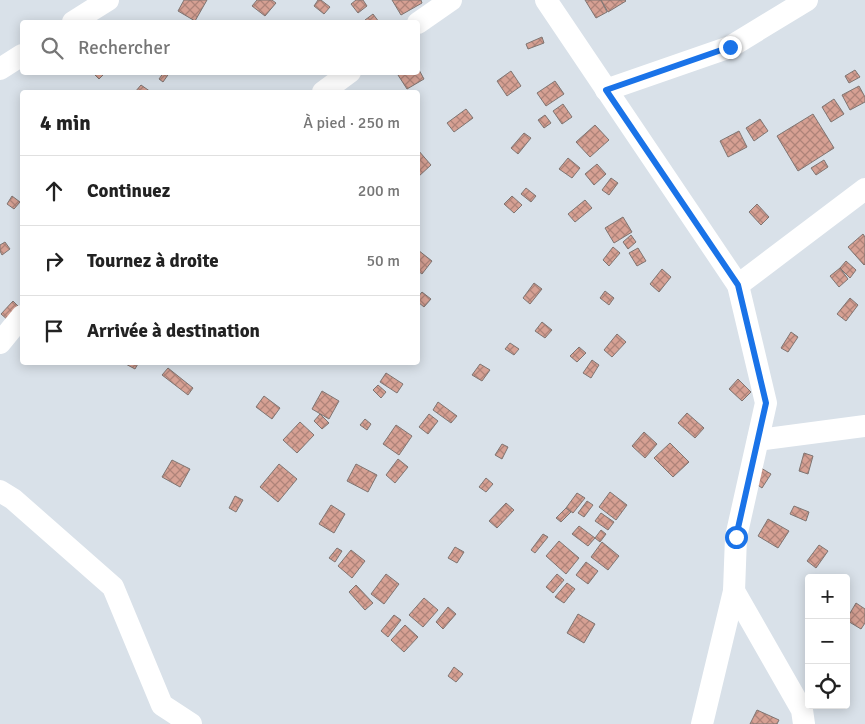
<!DOCTYPE html>
<html lang="fr">
<meta charset="utf-8">
<style>
body{margin:0;font-family:Signika,sans-serif;background:#f6f6f6;color:#222}
.controls{position:absolute;right:15px;bottom:15px;display:grid;overflow:hidden;border-radius:5px;box-shadow:0 2px 12px #0003}
.controls button{width:45px;height:45px;display:grid;place-items:center;padding:0;border:0;border-bottom:1px solid #e0e0e0;background:#fff;color:#222;font:25px sans-serif}
.stop{position:absolute;width:15px;height:15px;margin:-11px;border:4px solid #1a73e8;border-radius:50%;background:#fff}
.stop.end{background:#1a73e8;border-color:#fff;box-shadow:0 1px 5px #0008}
.list{margin:0;padding:0;list-style:none}
h2{display:flex;justify-content:space-between;align-items:center;height:65px;margin:0;padding:0 20px;font-size:21px}
h2 small{font-size:16px;font-weight:400;color:#767676}
.list li{display:grid;grid-template-columns:32px 1fr auto;gap:15px;align-items:center;box-sizing:border-box;height:70px;padding:0 20px;border-top:1px solid #e0e0e0}
.list b{display:block;font-size:19px;white-space:nowrap}
.list em{font-size:16px;font-style:normal;color:#767676}
.icon{flex:none;width:28px;height:28px;fill:none;stroke:currentColor;stroke-width:2;stroke-linecap:round;stroke-linejoin:round}
.map{position:relative;flex:none;width:865px;height:724px;overflow:hidden}
.search{position:absolute;background:#fff;box-shadow:0 2px 12px #0003;left:20px;top:20px;width:400px;height:55px;display:flex;align-items:center;gap:12px;box-sizing:border-box;padding:0 18px;border-radius:5px;color:#767676;font-size:19px}
.panel{position:absolute;background:#fff;box-shadow:0 2px 12px #0003;left:20px;top:90px;width:400px;height:275px;border-radius:5px}
.map>svg:first-child{display:block}
.building{fill:url(#building-cross-hatch);stroke:#7f7572}
.lines{fill:none;stroke-linecap:round;stroke-linejoin:round}
.minor{stroke:#fff;stroke-width:22}
.route{stroke:#1a73e8;stroke-width:6}
</style>
<div class="map">
<svg width="865" height="724" viewBox="0 0 865 724">
<defs>
<pattern id="building-cross-hatch" width="8" height="8" patternUnits="userSpaceOnUse" patternTransform="scale(1.25)"><rect width="8" height="8" fill="#d6a093"/><path d="M0 0l8 8M0 8l8-8" fill="none" stroke="#ae8379"/></pattern>
</defs>
<rect width="100%" height="100%" fill="#d9e1e9"/>
<g class="building">
<path d="M184 0H207L195 21 178 11Z"/>
<path d="M257 0H272L276 3 265 16 252 6Z"/>
<path d="M318 0H321L330 7 324 14 314 6Z"/>
<path d="M356 0H363L367 6 358 13 351 4Z"/>
<path d="M392 0H421L422 3 401 15Z"/>
<path d="M585 0H601L607 12 596 18Z"/>
<path d="M601 0H625L626 1 608 12Z"/>
<path d="M373 14 379 22H367L365 20Z"/>
<path d="M542 37 544 43 528 49 526 44Z"/>
<path d="M418 68 424 79 407 89 398 75 401 72H418Z"/>
<path d="M855 70 860 77 849 83 845 76Z"/>
<path d="M511 71 521 86 507 96 497 81Z"/>
<path d="M92 72H106L99 79Z"/>
<path d="M164 72H170L163 82 159 79Z"/>
<path d="M555 81 564 94 546 106 537 93Z"/>
<path d="M141 85 151 92H135Z"/>
<path d="M859 86 865 97V102L850 110 842 95Z"/>
<path d="M834 99 844 114 831 122 822 107Z"/>
<path d="M563 104 572 117 562 124 553 111Z"/>
<path d="M466 109 473 118 454 132 447 123Z"/>
<path d="M813 114 834 148 798 171 777 136Z"/>
<path d="M545 115 551 123 544 128 538 120Z"/>
<path d="M760 119 768 131 754 141 746 128Z"/>
<path d="M595 125 609 140 590 157 576 142Z"/>
<path d="M739 131 747 147 728 157 720 141Z"/>
<path d="M524 133 531 138 518 154 511 148Z"/>
<path d="M418 150 431 165 418 177Z"/>
<path d="M568 158 580 168 572 178 559 169Z"/>
<path d="M824 160 828 167 816 175 811 168Z"/>
<path d="M597 164 606 174 594 185 585 174Z"/>
<path d="M611 178 618 183 609 195 602 190Z"/>
<path d="M526 188 536 196 531 202 521 194Z"/>
<path d="M12 196 20 202 14 209 7 204Z"/>
<path d="M512 196 522 205 514 213 504 204Z"/>
<path d="M585 200 592 208 575 222 568 214Z"/>
<path d="M757 204 769 217 761 225 749 212Z"/>
<path d="M623 217 632 232 614 243 605 228Z"/>
<path d="M863 234 865 237V264L864 265 848 247Z"/>
<path d="M631 235 636 242 628 249 623 242Z"/>
<path d="M5 242 10 249 2 255 0 251V245Z"/>
<path d="M613 247 620 253 609 266 603 260Z"/>
<path d="M638 248 646 261 637 266 629 253Z"/>
<path d="M418 250 432 261 422 274 418 271Z"/>
<path d="M846 261 856 270 850 278 840 268Z"/>
<path d="M840 268 848 279 839 287 830 276Z"/>
<path d="M662 269 671 277 659 292 650 284Z"/>
<path d="M534 283 542 289 530 304 523 298Z"/>
<path d="M605 291 614 298 609 305 600 298Z"/>
<path d="M422 292 431 299 424 307 418 302V297Z"/>
<path d="M850 298 858 305 846 321 837 314Z"/>
<path d="M13 301 21 309 9 321 1 314Z"/>
<path d="M542 322 552 330 545 338 535 331Z"/>
<path d="M791 332 798 337 788 352 781 348Z"/>
<path d="M617 334 626 342 612 357 604 350Z"/>
<path d="M510 343 519 349 514 355 505 349Z"/>
<path d="M579 347 586 353 577 362 570 356Z"/>
<path d="M592 360 599 365 591 378 583 373Z"/>
<path d="M122 362H139L135 369Z"/>
<path d="M480 364 490 370 482 381 472 375Z"/>
<path d="M168 368 193 388 188 395 162 375Z"/>
<path d="M386 373 403 384 397 393 380 382Z"/>
<path d="M738 379 751 392 742 401 729 389Z"/>
<path d="M378 385 386 392 381 398 373 390Z"/>
<path d="M322 391 339 401 329 419 312 409Z"/>
<path d="M264 396 280 408 272 419 256 407Z"/>
<path d="M438 402 457 416 451 423 433 410Z"/>
<path d="M687 413 704 428 695 438 678 423Z"/>
<path d="M320 414 329 423 322 429 314 421Z"/>
<path d="M429 414 438 421 428 434 419 427Z"/>
<path d="M365 419 371 424 367 430 360 425Z"/>
<path d="M300 422 314 435 297 453 283 440Z"/>
<path d="M396 425 412 436 399 455 383 444Z"/>
<path d="M644 432 657 444 645 458 632 446Z"/>
<path d="M670 443 689 462 673 477 654 458Z"/>
<path d="M502 444 508 447 502 459 495 455Z"/>
<path d="M804 453 813 456 808 474 799 471Z"/>
<path d="M398 459 408 467 395 483 386 475Z"/>
<path d="M172 460 190 469 180 487 162 477Z"/>
<path d="M279 464 297 479 278 502 260 487Z"/>
<path d="M356 464 377 475 368 492 347 481Z"/>
<path d="M761 468 771 474 762 488 752 481Z"/>
<path d="M486 478 493 484 486 492 479 487Z"/>
<path d="M610 492 627 505 616 520 599 507Z"/>
<path d="M577 493 585 498 573 513 566 508Z"/>
<path d="M235 496 243 500 236 512 229 508Z"/>
<path d="M587 501 593 505 584 517 578 513Z"/>
<path d="M506 503 514 510 497 528 489 521Z"/>
<path d="M331 505 345 514 334 533 319 524Z"/>
<path d="M794 506 809 512 806 521 790 514Z"/>
<path d="M566 508 571 512 561 522 556 518Z"/>
<path d="M601 513 614 522 608 530 595 521Z"/>
<path d="M768 519 789 531 778 548 758 536Z"/>
<path d="M579 526 595 538 588 546 572 534Z"/>
<path d="M601 530 606 534 600 542 595 538Z"/>
<path d="M543 534 548 537 535 553 531 550Z"/>
<path d="M559 541 579 558 566 574 546 556Z"/>
<path d="M602 542 619 556 608 570 591 557Z"/>
<path d="M819 545 828 551 816 568 807 561Z"/>
<path d="M455 547 464 552 457 563 448 558Z"/>
<path d="M337 548 342 551 335 562 329 558Z"/>
<path d="M351 550 365 561 352 578 338 566Z"/>
<path d="M586 562 598 571 588 584 576 575Z"/>
<path d="M386 574 399 584 384 604 371 594Z"/>
<path d="M557 574 564 580 553 593 546 587Z"/>
<path d="M567 583 575 589 564 603 555 597Z"/>
<path d="M356 585 373 603 365 610 349 592Z"/>
<path d="M424 598 438 610 423 627 409 615Z"/>
<path d="M856 603 865 609V623L861 629 846 620Z"/>
<path d="M448 607 456 614 443 629 436 622Z"/>
<path d="M578 614 595 624 584 643 567 633Z"/>
<path d="M394 615 401 620 388 637 381 631Z"/>
<path d="M405 625 418 637 404 652 391 640Z"/>
<path d="M454 667 463 674 456 682 448 676Z"/>
<path d="M757 710 779 720 777 724H750Z"/>
</g>
<g class="lines">
<g class="minor">
<path d="M546 0 738 285 766 403 736 537 734 591 702 724"/>
<path d="M73 22 108 0"/>
<path d="M418 23 451 0"/>
<path d="M0 69 22 55"/>
<path d="M606 90 730 47 807 0"/>
<path d="M323 92 350 72"/>
<path d="M738 285 865 189"/>
<path d="M0 343 22 316"/>
<path d="M758 440 865 426"/>
<path d="M0 491 13 499 113 587 162 705 191 724"/>
<path d="M734 591 802 710 804 724"/>
</g>
</g>
<g class="lines">
<path class="route" d="M730 47 606 90 738 285 766 403 736 537"/>
</g>
</svg>
<div class="controls">
<button>+</button>
<button>−</button>
<button><svg class="icon" aria-label="locate" viewBox="0 0 24 24"><circle cx="12" cy="12" r="6"/><path d="M12 2v4M12 18v4M2 12h4M18 12h4"/></svg></button>
</div>
<div class="stop" style="left:736px;top:537px"></div>
<div class="stop end" style="left:730px;top:47px"></div>
<div class="search"><svg class="icon" aria-label="search" viewBox="0 0 24 24"><circle cx="10" cy="10" r="6"/><path d="M15 15l6 6"/></svg>Rechercher</div>
<section class="panel">
<h2>4 min<small>À pied · 250 m</small></h2>
<ul class="list">
<li><svg class="icon" aria-label="ahead" viewBox="0 0 24 24"><path d="M12 20V5M6 11l6-6 6 6"/></svg><div><b>Continuez</b></div><em>200 m</em></li>
<li><svg class="icon" aria-label="right" viewBox="0 0 24 24"><path d="M7 20v-9h11M14 6l5 5-5 5"/></svg><div><b>Tournez à droite</b></div><em>50 m</em></li>
<li><svg class="icon" aria-label="arrive" viewBox="0 0 24 24"><path d="M6 21V4h12l-3 4 3 4H6"/></svg><div><b>Arrivée à destination</b></div></li>
</ul>
</section>
</div>
